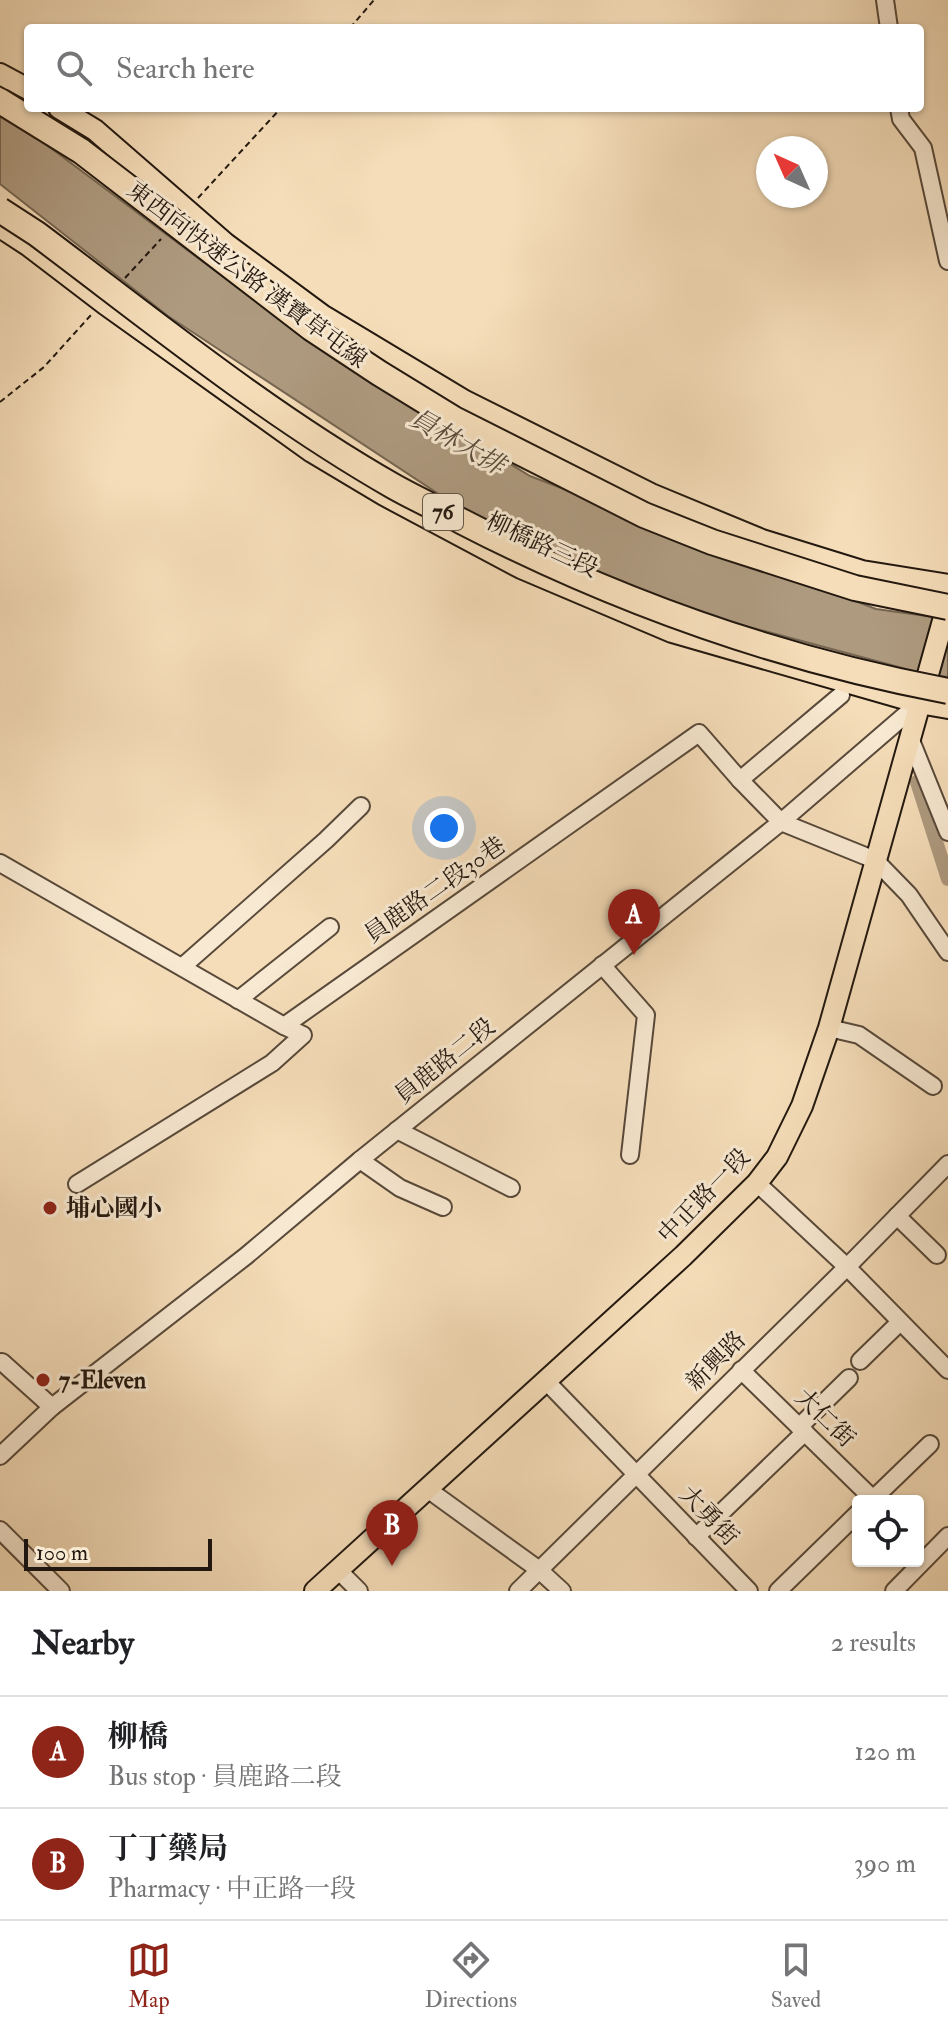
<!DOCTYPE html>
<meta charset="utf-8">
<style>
body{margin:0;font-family:"IM FELL Double Pica","Noto Serif TC",serif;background:#f2f2f2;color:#202124}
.controls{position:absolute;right:24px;bottom:24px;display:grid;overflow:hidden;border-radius:8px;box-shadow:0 2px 6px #0004}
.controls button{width:72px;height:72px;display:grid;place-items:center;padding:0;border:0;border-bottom:2px solid #e0e0e0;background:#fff;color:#202124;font:40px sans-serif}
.compass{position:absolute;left:756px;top:136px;width:72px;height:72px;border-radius:50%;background:#fff;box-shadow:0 2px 6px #0004;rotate:315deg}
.scale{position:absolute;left:24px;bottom:20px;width:188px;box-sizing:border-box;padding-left:8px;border:4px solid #23180f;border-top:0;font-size:22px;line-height:28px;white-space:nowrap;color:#23180f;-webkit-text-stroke:6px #f8e9d2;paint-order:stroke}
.you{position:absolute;left:444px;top:828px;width:28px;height:28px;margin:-20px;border:6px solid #fff;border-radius:50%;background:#1a73e8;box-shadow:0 0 0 12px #1a73e833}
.badge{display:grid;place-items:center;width:52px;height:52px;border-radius:50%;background:#8f2418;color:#fff;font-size:26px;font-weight:700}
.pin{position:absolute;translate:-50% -66px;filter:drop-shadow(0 2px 4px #0008)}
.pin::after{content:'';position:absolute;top:42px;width:28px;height:24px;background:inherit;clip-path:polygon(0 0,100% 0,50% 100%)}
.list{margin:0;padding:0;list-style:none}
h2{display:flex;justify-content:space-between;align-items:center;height:104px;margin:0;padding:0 32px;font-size:34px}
h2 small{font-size:26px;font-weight:400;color:#757577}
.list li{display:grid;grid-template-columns:52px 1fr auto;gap:24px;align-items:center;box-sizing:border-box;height:112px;padding:0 32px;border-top:2px solid #e0e0e0}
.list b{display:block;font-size:30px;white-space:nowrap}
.list p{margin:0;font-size:26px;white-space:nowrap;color:#757577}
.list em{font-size:26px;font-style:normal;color:#757577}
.icon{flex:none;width:44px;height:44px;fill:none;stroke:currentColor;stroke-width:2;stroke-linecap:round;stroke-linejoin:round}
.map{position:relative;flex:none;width:948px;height:1591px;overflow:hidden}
.search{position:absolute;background:#fff;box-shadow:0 2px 6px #0004;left:24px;right:24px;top:24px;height:88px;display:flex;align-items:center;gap:20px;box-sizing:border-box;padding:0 28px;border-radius:8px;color:#757577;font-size:30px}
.sheet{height:328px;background:#fff}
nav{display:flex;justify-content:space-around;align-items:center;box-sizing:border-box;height:112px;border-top:2px solid #e0e0e0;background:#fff;font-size:22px;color:#757577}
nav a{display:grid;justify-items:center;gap:4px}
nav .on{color:#8f2418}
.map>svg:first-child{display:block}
.water{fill:#ae9a7f;stroke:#766652;stroke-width:2}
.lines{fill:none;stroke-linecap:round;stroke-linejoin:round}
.canal{stroke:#ae9a7f;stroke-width:14}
.minor-casing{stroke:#58493a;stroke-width:20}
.major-casing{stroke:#23180f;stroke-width:24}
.path{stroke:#23180f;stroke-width:2;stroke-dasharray:6 4;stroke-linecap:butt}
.minor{stroke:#f8e9d2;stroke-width:16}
.major{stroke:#f5ddb9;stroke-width:20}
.highway-bridge-casing{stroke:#23180f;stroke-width:28;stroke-linecap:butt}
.highway-bridge{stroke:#f5ddb9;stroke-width:24}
.poi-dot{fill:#8f2418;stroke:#f8e9d2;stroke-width:3}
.labels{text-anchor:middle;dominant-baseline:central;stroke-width:6;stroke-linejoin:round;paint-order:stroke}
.shield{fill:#f8e9d2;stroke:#63574a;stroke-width:2}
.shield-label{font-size:22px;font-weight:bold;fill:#23180f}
.street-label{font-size:24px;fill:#23180f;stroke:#f8e9d2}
.poi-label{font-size:24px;font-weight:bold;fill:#23180f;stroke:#f8e9d2;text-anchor:start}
.water-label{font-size:26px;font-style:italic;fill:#5b4c3c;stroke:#f8e9d2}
</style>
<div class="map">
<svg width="948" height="1591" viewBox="0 0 948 1591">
<rect width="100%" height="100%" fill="#f5ddb9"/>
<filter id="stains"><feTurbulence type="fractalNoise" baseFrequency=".0025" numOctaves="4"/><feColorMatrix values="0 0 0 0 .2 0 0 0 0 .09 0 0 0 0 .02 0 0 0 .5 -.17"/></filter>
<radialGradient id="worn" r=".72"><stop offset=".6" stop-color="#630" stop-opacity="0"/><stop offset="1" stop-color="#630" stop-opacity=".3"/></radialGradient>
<path class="water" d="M0 110 305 338 530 476 876 609 948 619V677L921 673 671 606 460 508 168 316 0 184Z"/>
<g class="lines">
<path class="canal" d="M917 782 948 879"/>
<g class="minor-casing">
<g id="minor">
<path d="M885 0 889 28"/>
<path d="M899 108 901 119 923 148 948 261"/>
<path d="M910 738 948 832"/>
<path d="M740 780 841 695"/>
<path d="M0 863 284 1026 699 733 740 780 781 822 875 860 909 895 948 952"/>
<path d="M602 965 646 1015 630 1155"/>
<path d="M182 967 326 840 361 806"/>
<path d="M238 1000 330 927"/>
<path d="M829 1028 859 1035 933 1086"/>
<path d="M397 1130 511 1188"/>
<path d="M360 1160 400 1188 443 1207"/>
<path d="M757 1183 847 1267 948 1370"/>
<path d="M77 1184 272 1063 303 1035 284 1026"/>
<path d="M897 1216 937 1255"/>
<path d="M860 1361 900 1322"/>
<path d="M2 1362 52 1407"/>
<path d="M741 1370 875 1501"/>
<path d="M546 1381 749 1591"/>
<path d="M799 1427 849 1378"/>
<path d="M0 1456 52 1407 246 1256 360 1160 781 822 919 703"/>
<path d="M426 1488 538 1569 562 1591"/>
<path d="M871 1501 930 1444"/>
<path d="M0 1530 61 1591"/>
<path d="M696 1537 805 1432"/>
<path d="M338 1570 359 1591"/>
<path d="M518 1591 847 1267 948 1164"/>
<path d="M778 1591 858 1513"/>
<path d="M894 1591 948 1536"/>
</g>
</g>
<g class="major-casing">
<g id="major">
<path d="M0 74 28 89"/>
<path d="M59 108 95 130 226 244 322 315 465 401 651 494 762 540 862 571 948 585"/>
<path d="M0 227 29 246 105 304 312 452 384 495 521 568 672 632 919 703 948 708"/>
<path d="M315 1591 683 1256 757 1183 777 1157 802 1106 829 1028 948 603"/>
</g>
</g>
<g class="path">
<path d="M350 28 374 0"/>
<path d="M198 198 281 108"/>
<path d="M125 278 161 239"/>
<path d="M0 402 44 367 91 315"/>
</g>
<use href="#minor" class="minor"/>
<use href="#major" class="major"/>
<g class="highway-bridge-casing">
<g id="highway-bridge">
<path d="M0 101 81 151 311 328 379 373 454 419 644 515 712 542 855 588 948 607"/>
<path d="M0 210 37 234C153 321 267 414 393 486 416 499 440 510 463 522 616 601 779 659 948 691"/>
</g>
</g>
<use href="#highway-bridge" class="highway-bridge"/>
</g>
<g class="poi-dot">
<circle cx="50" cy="1208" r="8"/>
<circle cx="43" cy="1380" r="8"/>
</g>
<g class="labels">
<rect class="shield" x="423" y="494" width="40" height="36" rx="6"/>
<g class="shield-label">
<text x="443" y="512">76</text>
</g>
<g class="street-label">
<text transform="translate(247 275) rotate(37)">東西向快速公路 漢寶草屯線</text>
<text transform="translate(542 545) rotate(25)">柳橋路三段</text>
<text transform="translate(435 890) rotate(-35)">員鹿路二段30巷</text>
<text transform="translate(445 1061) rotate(-39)">員鹿路二段</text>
<text transform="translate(704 1196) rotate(-46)">中正路一段</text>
<text transform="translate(716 1361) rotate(-45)">新興路</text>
<text transform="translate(825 1418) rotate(44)">大仁街</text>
<text transform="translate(709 1516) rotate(46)">大勇街</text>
</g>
<g class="poi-label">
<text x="66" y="1208">埔心國小</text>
<text x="59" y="1380">7-Eleven</text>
</g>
<g class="water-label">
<text transform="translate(457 442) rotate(30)">員林大排</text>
</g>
</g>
<rect width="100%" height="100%" filter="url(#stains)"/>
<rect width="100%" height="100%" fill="url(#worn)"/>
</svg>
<div class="controls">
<button><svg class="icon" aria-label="locate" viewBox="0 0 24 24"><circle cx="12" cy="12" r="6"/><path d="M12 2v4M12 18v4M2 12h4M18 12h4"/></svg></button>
</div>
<svg class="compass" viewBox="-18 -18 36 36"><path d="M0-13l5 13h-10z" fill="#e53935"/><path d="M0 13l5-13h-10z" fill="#757577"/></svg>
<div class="scale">100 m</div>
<div class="you"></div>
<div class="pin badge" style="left:634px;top:955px">A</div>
<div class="pin badge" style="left:392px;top:1566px">B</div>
<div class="search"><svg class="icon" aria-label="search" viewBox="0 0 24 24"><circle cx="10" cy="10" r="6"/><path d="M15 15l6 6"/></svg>Search here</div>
</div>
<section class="sheet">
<h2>Nearby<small>2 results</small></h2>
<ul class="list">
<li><span class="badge">A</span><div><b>柳橋</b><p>Bus stop · 員鹿路二段</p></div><em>120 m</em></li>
<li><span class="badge">B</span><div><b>丁丁藥局</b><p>Pharmacy · 中正路一段</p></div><em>390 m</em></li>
</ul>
</section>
<nav>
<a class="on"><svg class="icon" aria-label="map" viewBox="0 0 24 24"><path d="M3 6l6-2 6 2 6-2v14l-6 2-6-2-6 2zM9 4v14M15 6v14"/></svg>Map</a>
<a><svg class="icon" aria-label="directions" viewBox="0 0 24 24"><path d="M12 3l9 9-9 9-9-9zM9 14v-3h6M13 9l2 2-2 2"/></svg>Directions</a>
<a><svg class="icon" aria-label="saved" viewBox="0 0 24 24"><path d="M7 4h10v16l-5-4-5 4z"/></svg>Saved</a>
</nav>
